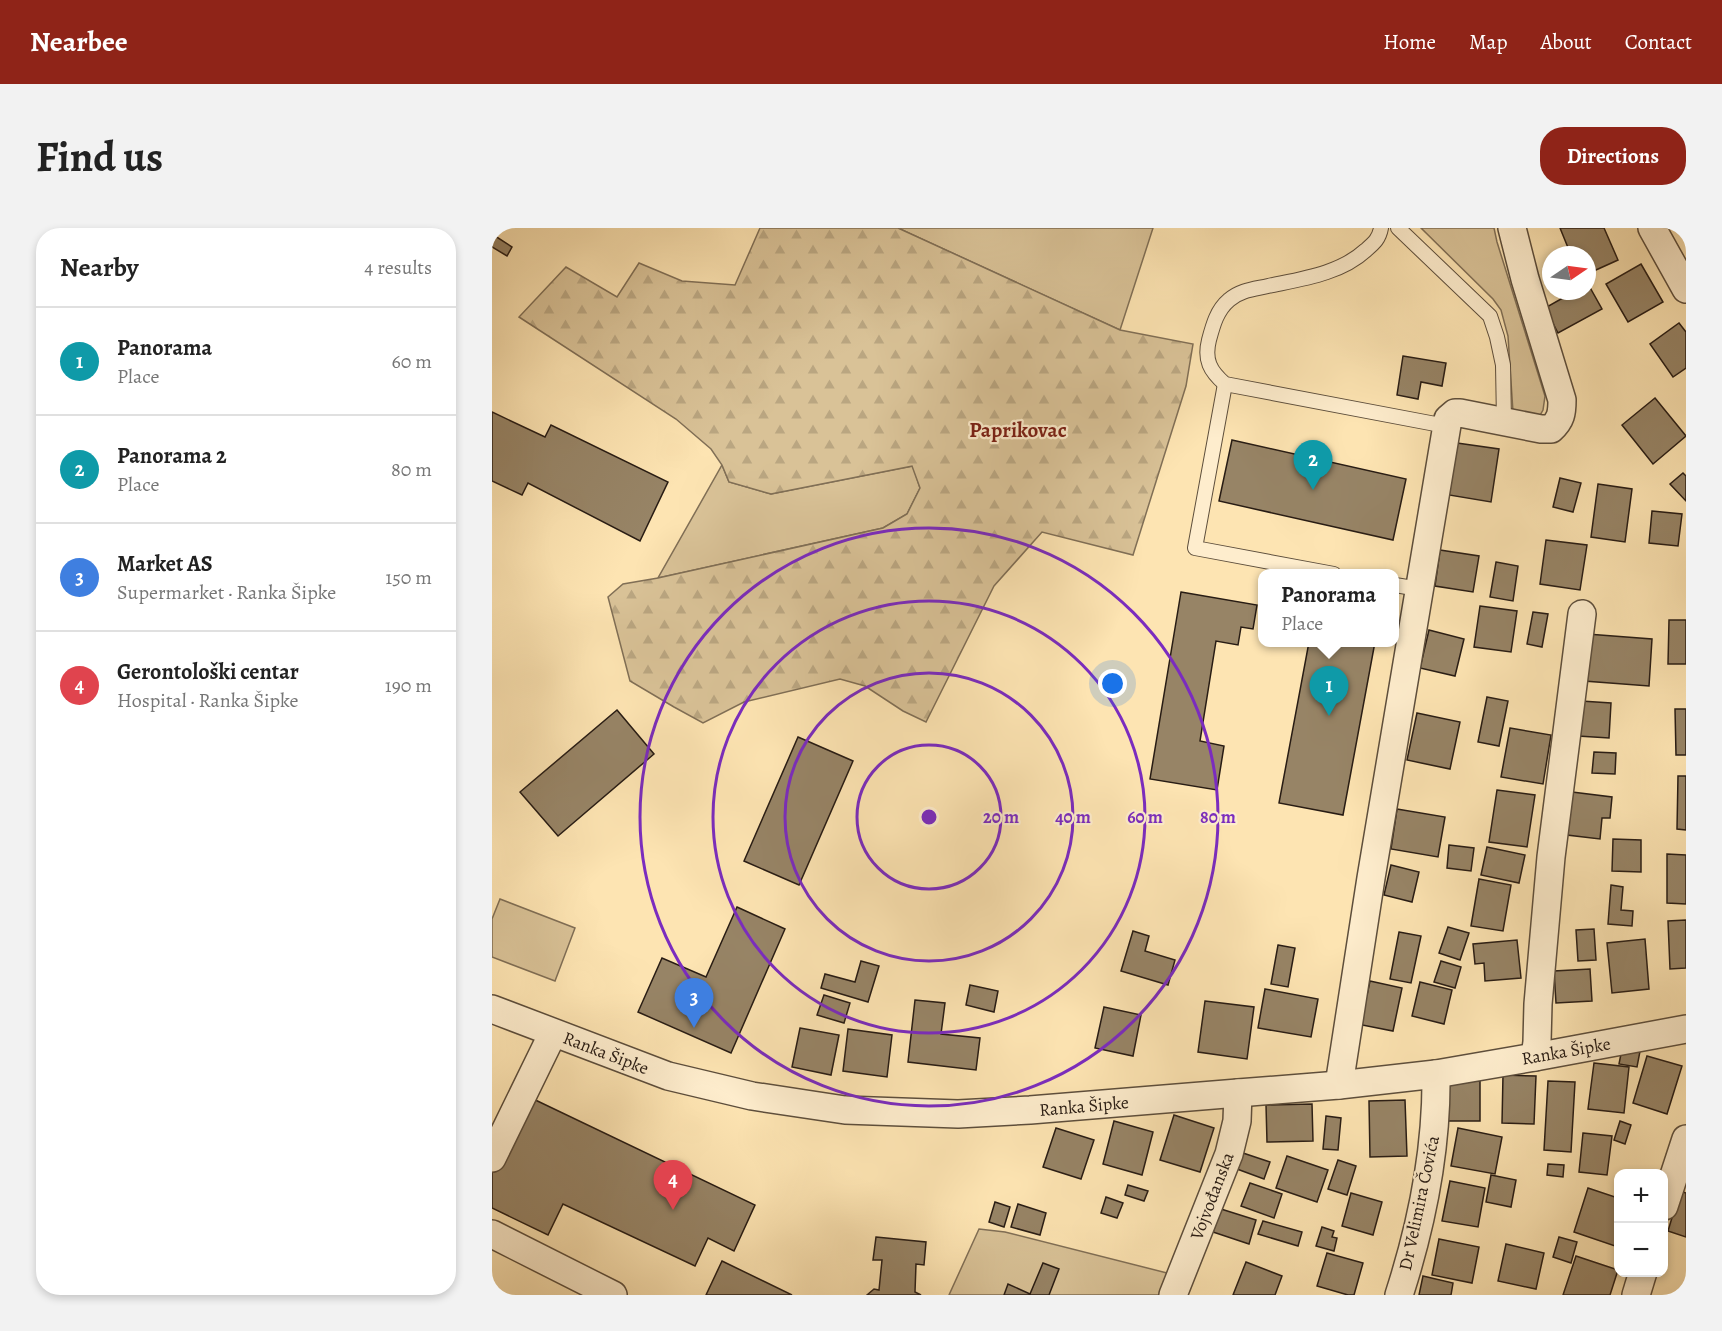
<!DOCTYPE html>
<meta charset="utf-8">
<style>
body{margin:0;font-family:Alegreya,serif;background:#f2f2f2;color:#222}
.controls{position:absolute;right:18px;bottom:18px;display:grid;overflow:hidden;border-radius:12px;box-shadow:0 3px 9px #0003}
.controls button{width:54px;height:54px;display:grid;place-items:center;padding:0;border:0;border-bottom:2px solid #e0e0e0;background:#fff;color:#222;font:30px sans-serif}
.compass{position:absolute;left:1050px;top:18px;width:54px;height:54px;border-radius:50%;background:#fff;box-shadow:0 3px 9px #0003;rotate:77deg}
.you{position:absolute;left:621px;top:456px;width:21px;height:21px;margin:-15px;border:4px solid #fff;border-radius:50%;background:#1a73e8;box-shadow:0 0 0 9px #1a73e833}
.badge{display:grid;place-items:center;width:39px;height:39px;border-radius:50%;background:#8f2418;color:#fff;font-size:20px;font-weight:700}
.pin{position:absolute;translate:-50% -50px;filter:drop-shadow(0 2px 3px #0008)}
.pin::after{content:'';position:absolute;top:32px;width:21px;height:18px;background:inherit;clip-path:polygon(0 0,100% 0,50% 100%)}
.popup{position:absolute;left:766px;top:341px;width:141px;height:78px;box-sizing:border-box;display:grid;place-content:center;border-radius:12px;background:#fff;filter:drop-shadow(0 2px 4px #0005);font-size:20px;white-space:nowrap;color:#767676}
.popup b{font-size:22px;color:#222}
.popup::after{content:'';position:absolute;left:50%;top:100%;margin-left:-12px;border:12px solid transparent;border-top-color:#fff}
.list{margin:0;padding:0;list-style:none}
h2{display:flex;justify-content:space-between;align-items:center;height:78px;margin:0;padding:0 24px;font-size:26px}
h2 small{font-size:20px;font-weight:400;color:#767676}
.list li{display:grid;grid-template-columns:39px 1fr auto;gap:18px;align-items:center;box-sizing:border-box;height:108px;padding:0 24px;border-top:2px solid #e0e0e0}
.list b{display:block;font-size:22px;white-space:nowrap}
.list p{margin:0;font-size:20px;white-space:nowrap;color:#767676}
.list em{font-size:20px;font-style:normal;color:#767676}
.map{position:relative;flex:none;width:1194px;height:1067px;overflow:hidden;border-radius:24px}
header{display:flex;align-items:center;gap:36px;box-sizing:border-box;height:84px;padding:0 30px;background:#8f2418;color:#fff}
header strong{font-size:28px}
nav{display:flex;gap:33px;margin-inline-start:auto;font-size:21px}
.intro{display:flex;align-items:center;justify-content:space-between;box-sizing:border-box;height:144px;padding:0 36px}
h1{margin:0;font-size:42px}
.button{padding:15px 27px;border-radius:24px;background:#8f2418;color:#fff;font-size:21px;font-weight:700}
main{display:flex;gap:36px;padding:0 36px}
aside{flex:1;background:#fff;border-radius:24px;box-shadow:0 3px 9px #0003}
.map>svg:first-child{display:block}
.green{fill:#d9c297;stroke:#806f56;stroke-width:1.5}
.forest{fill:url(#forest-firs);stroke:#806f56;stroke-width:1.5}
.building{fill:#978466;stroke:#281c14;stroke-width:1.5}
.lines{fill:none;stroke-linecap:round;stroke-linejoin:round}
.lane-casing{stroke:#5d4e3c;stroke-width:16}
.street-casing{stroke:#5d4e3c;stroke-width:30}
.lane{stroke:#feedcd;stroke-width:14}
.street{stroke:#feedcd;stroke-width:27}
.ring{fill:none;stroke:#7b2cbf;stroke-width:3}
.labels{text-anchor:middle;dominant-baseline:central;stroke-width:4.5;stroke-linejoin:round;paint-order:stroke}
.street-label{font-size:18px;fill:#281c14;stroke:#feedcd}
.quarter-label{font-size:21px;font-weight:bold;fill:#7a1f14;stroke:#feedcd}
.centre{fill:#7b2cbf;stroke:#feedcd;stroke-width:3}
.ring-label{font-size:18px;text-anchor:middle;font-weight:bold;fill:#7b2cbf;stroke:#feedcd;stroke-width:4.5;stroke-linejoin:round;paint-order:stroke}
</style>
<header>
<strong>Nearbee</strong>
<nav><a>Home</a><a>Map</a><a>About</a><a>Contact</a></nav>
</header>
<div class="intro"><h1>Find us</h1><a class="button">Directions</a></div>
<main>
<aside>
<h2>Nearby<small>4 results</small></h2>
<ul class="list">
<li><span class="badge" style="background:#0f9aa8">1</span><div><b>Panorama</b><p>Place</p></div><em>60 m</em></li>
<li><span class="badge" style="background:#0f9aa8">2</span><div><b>Panorama 2</b><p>Place</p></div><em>80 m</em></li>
<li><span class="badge" style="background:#3f7fe0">3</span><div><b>Market AS</b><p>Supermarket · Ranka Šipke</p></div><em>150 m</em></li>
<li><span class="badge" style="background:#e0444e">4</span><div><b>Gerontološki centar</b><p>Hospital · Ranka Šipke</p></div><em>190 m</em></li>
</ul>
</aside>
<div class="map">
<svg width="1194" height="1067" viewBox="0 0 1194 1067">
<defs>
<pattern id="forest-firs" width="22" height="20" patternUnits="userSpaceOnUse" patternTransform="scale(1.5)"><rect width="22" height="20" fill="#d9c297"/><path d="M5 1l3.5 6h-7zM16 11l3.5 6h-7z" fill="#baa681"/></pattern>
</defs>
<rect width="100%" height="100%" fill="#fde4b2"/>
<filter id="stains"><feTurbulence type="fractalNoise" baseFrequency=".00333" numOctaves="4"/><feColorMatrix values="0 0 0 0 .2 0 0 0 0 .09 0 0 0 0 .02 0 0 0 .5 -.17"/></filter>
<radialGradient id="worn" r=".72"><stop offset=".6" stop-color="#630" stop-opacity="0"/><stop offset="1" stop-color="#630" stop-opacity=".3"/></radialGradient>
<g class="green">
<path d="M406 0H661L628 102Z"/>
<path d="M929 0H1002L1005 14 1053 168 1051 182 1047 189 1021 184 1016 108 1009 82 1001 71Z"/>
<path d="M230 237 237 254 279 266 421 238 428 260 415 286 391 300 166 350Z"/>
<path d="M8 671 83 700 63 753 0 729V691Z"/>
<path d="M487 1001 513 1004 679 1046 669 1067H457Z"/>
</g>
<path class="forest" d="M268 0H406L628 102 701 116 694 158 641 327 550 304 502 358 434 494 411 483 373 458 348 451 252 474 211 495 182 479 138 453 116 369 131 356 166 350 391 300 415 286 428 260 420 238 279 266 237 254 230 237 219 221 184 191 27 89 74 39 125 69 147 35 190 53 243 57Z"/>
<g class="building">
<path d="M1068 0H1112L1126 32 1095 46V27H1079Z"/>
<path d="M0 6 20 19 15 28 0 19Z"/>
<path d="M1149 36 1171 74 1136 94 1114 56Z"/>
<path d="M1095 56H1096L1110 81 1066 105 1053 80 1083 63H1095Z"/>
<path d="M1187 95 1194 104V140L1181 149 1158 116Z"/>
<path d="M911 128 954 135 950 158 929 154 926 171 905 167Z"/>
<path d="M1163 170 1194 208 1161 236 1130 197Z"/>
<path d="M0 184 53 209 59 197 176 254 148 313 36 255 30 267 0 253Z"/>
<path d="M740 212 914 251 901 312 727 273Z"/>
<path d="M965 215 1007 221 999 274 957 267Z"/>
<path d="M1191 245 1194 248V273L1178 256Z"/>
<path d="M1068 250 1089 255 1081 284 1061 279Z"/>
<path d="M1106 256 1140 261 1133 314 1099 309Z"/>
<path d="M1160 283 1190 286 1186 318 1157 315Z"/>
<path d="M1054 312 1095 317 1088 362 1048 356Z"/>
<path d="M948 322 987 328 981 364 943 358Z"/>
<path d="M1004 334 1026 338 1021 373 998 369Z"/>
<path d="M689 364 765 377 761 401 749 399 746 417 724 413 708 513 732 518 725 562 658 551Z"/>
<path d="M988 378 1025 383 1019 424 982 419Z"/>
<path d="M1041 384 1056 386 1050 419 1035 416Z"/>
<path d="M1177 392H1194V436H1176Z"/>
<path d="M937 402 972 411 963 448 928 440Z"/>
<path d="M1095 406 1160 411 1157 458 1092 453Z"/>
<path d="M817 414H883L851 587 787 575Z"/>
<path d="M995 469 1016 473 1007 518 986 514Z"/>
<path d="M1089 473 1119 475 1117 510 1086 508Z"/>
<path d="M1183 481H1194V527H1184Z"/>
<path d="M125 482 162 526 66 608 28 564Z"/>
<path d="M925 485 968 494 958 541 915 532Z"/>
<path d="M1018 500 1059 507 1051 556 1009 549Z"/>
<path d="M306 509 361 533 307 657 252 633Z"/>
<path d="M1102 524 1124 525 1123 546 1100 545Z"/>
<path d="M1186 548H1194V602L1185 601Z"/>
<path d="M1005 562 1043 567 1035 619 997 614Z"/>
<path d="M1080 564 1120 569 1118 590H1110L1108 611 1075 607Z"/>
<path d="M905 581 953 589 946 629 899 621Z"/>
<path d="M1121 611 1149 612V644L1120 643Z"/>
<path d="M957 617 982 620 979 643 955 640Z"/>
<path d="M995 619 1033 627 1027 655 989 647Z"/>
<path d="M1175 626 1194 627V676L1175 675Z"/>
<path d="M899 637 927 644 920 674 892 667Z"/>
<path d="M987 651 1019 657 1011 703 979 698Z"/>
<path d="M1119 657 1131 659 1129 682 1141 683 1140 698 1116 696Z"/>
<path d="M245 679 293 701 239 825 146 784 170 730 214 749Z"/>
<path d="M1194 692V740L1178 741 1176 693Z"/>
<path d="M956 699 977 705 968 732 947 725Z"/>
<path d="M1102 701 1104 732 1086 733 1084 702Z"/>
<path d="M641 703 657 708 653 723 683 732 676 757 629 743Z"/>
<path d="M907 704 929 708 919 755 898 751Z"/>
<path d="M1153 711 1157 761 1120 765 1115 715Z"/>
<path d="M1025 712 1029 750 993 753 992 735 983 736 981 716Z"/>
<path d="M786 717 803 720 796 759 779 756Z"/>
<path d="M369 733 387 738 376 774 329 760 333 746 363 754Z"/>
<path d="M949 733 969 739 963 760 942 754Z"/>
<path d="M1098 741 1100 773 1064 775 1062 743Z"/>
<path d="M878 753 910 760 901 803 865 796 871 767H875Z"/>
<path d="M928 754 960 762 952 796 920 788Z"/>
<path d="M478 757 506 763 502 784 474 777Z"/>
<path d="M773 761 826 771 819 809 766 800Z"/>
<path d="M332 767 358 775 352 795 325 787Z"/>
<path d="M423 772 453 775 449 806 488 810 484 842 416 834Z"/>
<path d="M713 773 762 779 755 831 706 824Z"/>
<path d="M612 779 649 787 641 828 603 820Z"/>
<path d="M308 800 347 807 339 847 300 839Z"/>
<path d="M356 801 400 807 395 849 351 843Z"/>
<path d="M1149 818 1145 839 1127 836 1130 821Z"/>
<path d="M1155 828 1190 838 1175 886 1141 875Z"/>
<path d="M1102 835 1137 839 1132 885 1096 881Z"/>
<path d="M1011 847 1044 848 1042 896 1010 895Z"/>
<path d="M955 852 988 853V893H954Z"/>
<path d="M1056 853 1083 854 1079 924 1052 922Z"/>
<path d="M35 868 263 977 242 1023 216 1010 203 1038 71 976 56 1007 0 980V942Z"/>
<path d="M913 872 915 928 878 929 877 873Z"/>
<path d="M820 876 821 913 775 914 774 877Z"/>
<path d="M682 887 722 900 708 944 668 932Z"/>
<path d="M834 888 849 890 846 922 831 921Z"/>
<path d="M622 893 661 904 650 947 611 936Z"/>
<path d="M1128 893 1139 897 1133 916 1122 912Z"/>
<path d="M564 900 602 912 589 951 551 939Z"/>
<path d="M966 900 1010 909 1003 946 959 938Z"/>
<path d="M1091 905 1120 908 1115 947 1087 944Z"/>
<path d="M751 925 778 934 772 951 745 941Z"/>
<path d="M795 928 836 942 825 974 784 960Z"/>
<path d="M846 932 864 938 855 967 836 961Z"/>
<path d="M1056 936 1072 937 1071 949 1055 947Z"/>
<path d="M999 947 1024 952 1019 979 994 974Z"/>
<path d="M958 953 993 960 986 999 950 993Z"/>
<path d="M758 955 790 966 782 990 749 978Z"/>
<path d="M636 957 656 963 652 973 633 967Z"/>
<path d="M1096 960 1126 970V1019L1082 1004Z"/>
<path d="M1188 963 1194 965V1009L1176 1003Z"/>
<path d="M859 965 890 974 881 1007 850 998Z"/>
<path d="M614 969 631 975 625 990 609 985Z"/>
<path d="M503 974 518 979 512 999 497 994Z"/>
<path d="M526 976 554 985 548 1007 519 999Z"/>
<path d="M729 981 764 992 757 1016 721 1004Z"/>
<path d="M771 993 810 1004 806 1018 766 1006Z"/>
<path d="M830 999 842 1003 840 1009 845 1010 842 1023 824 1018Z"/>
<path d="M384 1009 434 1014 432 1037 424 1036 423 1064 429 1067H375L382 1061 387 1062 390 1032H381Z"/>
<path d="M1067 1009 1085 1014 1079 1035 1061 1029Z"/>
<path d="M947 1011 987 1019 980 1055 940 1047Z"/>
<path d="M1014 1016 1052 1025 1044 1061 1006 1053Z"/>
<path d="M835 1025 871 1035 862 1067H856L825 1058Z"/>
<path d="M1084 1028 1126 1042 1118 1067H1071Z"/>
<path d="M230 1033 300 1067H214Z"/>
<path d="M754 1034 790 1048 783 1067H741Z"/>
<path d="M551 1035 567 1041 557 1067H512L516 1056 538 1066Z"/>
<path d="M931 1048 961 1055 959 1067H927Z"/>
</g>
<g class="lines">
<g class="lane-casing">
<g id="lane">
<path d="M889 0C887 11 882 15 874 22 848 46 809 51 776 58 763 61 748 62 737 72 725 82 721 97 717 112 712 132 718 143 733 156L954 198"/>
<path d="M906 0 998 88 1005 109 1011 137 1012 193"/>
<path d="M733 156 703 320 842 346"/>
<path d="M903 357 927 361"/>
</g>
</g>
<g class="street-casing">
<g id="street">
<path d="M1160 0 1194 61"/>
<path d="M0 781 176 848 260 868 353 882 466 886 538 882 746 865 847 857 944 846 1043 829 1194 801"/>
<path d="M1043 829 1045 814 1046 776 1059 629 1090 386"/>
<path d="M847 857 879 650 956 191 963 185H968L1049 201H1059C1069 192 1070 185 1070 172L1033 51 1020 0"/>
<path d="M0 930 61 805"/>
<path d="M1172 978 1194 911"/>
<path d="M0 1006 121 1067"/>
<path d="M681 1067 737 926 745 893 746 865"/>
<path d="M907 1067C930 996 945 921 944 846"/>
<path d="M1144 1067 1151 1044"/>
</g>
</g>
<use href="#lane" class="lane"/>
<use href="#street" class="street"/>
</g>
<g class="ring">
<circle cx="437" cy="589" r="72"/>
<circle cx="437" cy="589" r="144"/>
<circle cx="437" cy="589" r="216"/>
<circle cx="437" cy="589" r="289"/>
</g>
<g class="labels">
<g class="street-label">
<text transform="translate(1074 823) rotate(-10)">Ranka Šipke</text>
<text transform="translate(114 825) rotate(21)">Ranka Šipke</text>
<text transform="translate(592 878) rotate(-5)">Ranka Šipke</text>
<text transform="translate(720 968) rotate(-69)">Vojvođanska</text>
<text transform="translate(927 975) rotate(-78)">Dr Velimira Čovića</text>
</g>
<g class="quarter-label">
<text x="526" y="202">Paprikovac</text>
</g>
</g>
<circle cx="437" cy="589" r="9" class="centre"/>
<g class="ring-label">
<text x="509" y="595">20 m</text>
<text x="581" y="595">40 m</text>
<text x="653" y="595">60 m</text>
<text x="726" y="595">80 m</text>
</g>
<rect width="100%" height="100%" filter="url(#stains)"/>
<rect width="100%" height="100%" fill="url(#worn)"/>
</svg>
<div class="controls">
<button>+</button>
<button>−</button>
</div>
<svg class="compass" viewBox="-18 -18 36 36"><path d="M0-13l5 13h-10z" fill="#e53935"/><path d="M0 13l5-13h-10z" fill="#767676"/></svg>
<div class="you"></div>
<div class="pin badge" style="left:837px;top:488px;background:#0f9aa8">1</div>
<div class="popup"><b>Panorama</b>Place</div>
<div class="pin badge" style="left:821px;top:262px;background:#0f9aa8">2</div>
<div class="pin badge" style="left:202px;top:800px;background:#3f7fe0">3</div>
<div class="pin badge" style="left:181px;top:982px;background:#e0444e">4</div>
</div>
</main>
